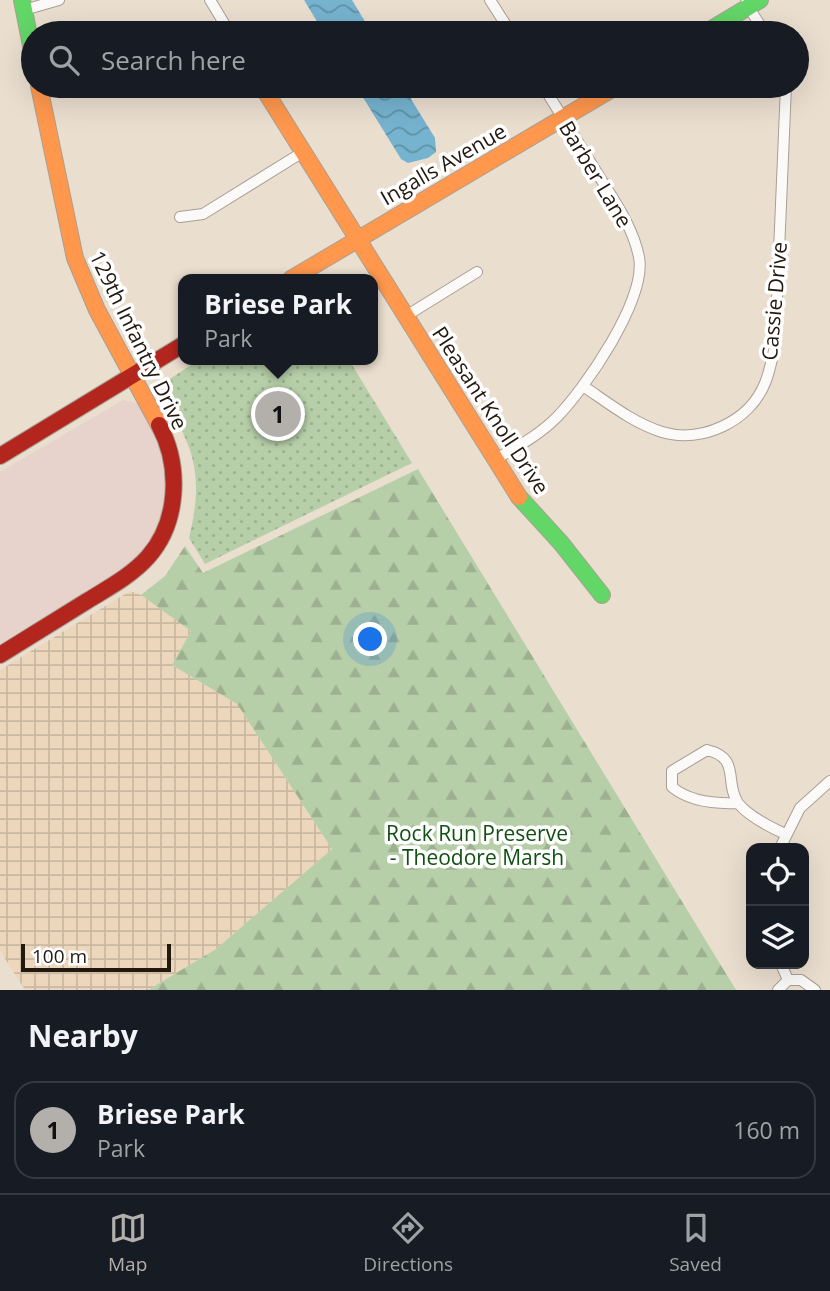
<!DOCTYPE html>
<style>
body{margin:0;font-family:"Open Sans",sans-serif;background:#20242c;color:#f1f3f6}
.controls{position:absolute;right:21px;bottom:21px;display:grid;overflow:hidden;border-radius:14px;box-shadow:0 7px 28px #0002}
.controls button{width:63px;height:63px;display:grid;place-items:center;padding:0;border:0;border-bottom:2px solid #363941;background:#171b24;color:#f1f3f6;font:35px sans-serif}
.scale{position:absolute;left:21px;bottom:18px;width:150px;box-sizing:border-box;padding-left:7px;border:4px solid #21190f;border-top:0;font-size:19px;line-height:24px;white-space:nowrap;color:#21190f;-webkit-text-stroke:5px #fff;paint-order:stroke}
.you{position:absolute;left:371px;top:640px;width:24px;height:24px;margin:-18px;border:5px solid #fff;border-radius:50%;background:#1a73e8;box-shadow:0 0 0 10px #1a73e833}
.badge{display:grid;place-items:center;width:46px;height:46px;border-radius:50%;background:#b3b0ac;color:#111;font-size:23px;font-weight:700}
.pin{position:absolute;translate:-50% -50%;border:4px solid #fff;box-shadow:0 2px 7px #0006}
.popup{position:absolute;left:178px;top:274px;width:200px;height:91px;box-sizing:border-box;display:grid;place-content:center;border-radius:14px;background:#171b24;filter:drop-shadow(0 2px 5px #0005);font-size:23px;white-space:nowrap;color:#9ea1a6}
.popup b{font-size:26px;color:#f1f3f6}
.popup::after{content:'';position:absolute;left:50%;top:100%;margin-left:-14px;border:14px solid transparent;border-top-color:#171b24}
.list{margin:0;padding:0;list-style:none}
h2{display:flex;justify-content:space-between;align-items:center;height:91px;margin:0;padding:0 28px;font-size:30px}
h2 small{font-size:23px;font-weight:400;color:#9ea1a6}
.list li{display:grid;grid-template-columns:46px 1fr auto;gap:21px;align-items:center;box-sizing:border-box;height:98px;margin:0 14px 14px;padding:0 14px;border:2px solid #363941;border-radius:21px}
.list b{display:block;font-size:26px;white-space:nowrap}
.list p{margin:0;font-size:23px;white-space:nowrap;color:#9ea1a6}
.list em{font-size:23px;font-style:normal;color:#9ea1a6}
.icon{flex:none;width:38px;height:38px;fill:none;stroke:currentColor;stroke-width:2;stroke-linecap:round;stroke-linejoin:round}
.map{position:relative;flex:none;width:830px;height:990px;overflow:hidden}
.search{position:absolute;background:#171b24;box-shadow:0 7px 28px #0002;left:21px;right:21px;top:21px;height:77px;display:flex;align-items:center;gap:18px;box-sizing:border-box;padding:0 24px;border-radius:38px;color:#9ea1a6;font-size:26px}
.sheet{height:203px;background:#171b24}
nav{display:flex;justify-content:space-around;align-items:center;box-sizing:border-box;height:98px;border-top:2px solid #363941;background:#171b24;font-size:19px;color:#9ea1a6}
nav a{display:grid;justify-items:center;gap:4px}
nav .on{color:#b3b0ac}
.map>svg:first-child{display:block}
.commercial{fill:#e7d3cb}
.industrial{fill:url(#industrial-grid)}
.forest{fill:url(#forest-firs)}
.park{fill:url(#park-dots)}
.water{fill:url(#water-waves)}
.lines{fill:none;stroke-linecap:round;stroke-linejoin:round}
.street-casing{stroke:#a89f94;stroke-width:12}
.fast-casing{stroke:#a89f94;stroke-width:18}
.slow-casing{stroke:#a89f94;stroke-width:18}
.jam-casing{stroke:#a89f94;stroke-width:18}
.street{stroke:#fcfaf8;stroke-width:10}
.fast{stroke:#63d668;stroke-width:16}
.slow{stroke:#ff974d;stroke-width:16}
.jam{stroke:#b3261e;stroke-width:16}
.labels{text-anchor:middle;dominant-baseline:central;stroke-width:7;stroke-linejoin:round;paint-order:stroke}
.street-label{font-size:21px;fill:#21190f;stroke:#fff}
.park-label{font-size:21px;fill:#125012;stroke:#fff}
</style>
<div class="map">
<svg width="830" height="990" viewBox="0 0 830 990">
<defs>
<pattern id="industrial-grid" width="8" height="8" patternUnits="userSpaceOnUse" patternTransform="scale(1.75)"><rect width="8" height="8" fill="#ecd7bd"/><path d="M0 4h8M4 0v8" fill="none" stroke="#cab8a1"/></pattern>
<pattern id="forest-firs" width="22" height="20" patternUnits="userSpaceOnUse" patternTransform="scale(1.75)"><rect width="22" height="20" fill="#b7cfa9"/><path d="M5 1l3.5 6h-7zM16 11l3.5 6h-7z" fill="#9db190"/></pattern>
<pattern id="park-dots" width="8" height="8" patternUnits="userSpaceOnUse" patternTransform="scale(1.75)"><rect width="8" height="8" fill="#b7cfa9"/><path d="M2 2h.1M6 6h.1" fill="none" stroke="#9db190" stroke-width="1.8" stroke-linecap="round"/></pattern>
<pattern id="water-waves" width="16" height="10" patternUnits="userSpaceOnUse" patternTransform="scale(1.75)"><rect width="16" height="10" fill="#76b3cf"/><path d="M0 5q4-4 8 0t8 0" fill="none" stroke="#6091a6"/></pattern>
</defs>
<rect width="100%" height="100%" fill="#eadecf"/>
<path class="commercial" d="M123 400 137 403 144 410 153 424 166 460 169 496 164 516 150 543 134 561 0 644V472Z"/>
<path class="industrial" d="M130 591 141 595 191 631 172 665 237 704 332 849 216 949 148 990H25L0 951V670Z"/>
<path class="forest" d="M418 469 736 990H148L216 949 332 849 237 704 172 665 191 631 141 595 165 576 185 546 203 573Z"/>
<path class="park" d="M199 360H349L412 463 205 564 189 538C196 509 200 480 190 450 182 427 168 407 165 382Z"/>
<g class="water">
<path d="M304 0H352L372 33H324Z"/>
<path d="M356 86H403L435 138 436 152 428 158 408 163 401 159Z"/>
</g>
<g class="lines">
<g class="street-casing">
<g id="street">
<path d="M210 0 230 33"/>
<path d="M490 0 511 33"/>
<path d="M746 3 765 33"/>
<path d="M24 10 59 0"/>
<path d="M180 217 203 214 303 152"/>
<path d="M406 316 477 272"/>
<path d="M583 386C607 402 633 423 662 432 702 444 750 421 765 383 770 371 772 358 775 346L786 86"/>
<path d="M494 460C515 448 538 436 556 418 585 389 647 299 639 257 633 227 615 202 599 176 580 146 562 116 543 86"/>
<path d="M738 803C715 804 690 802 672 787V771L707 750C741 758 724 782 738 803 747 815 772 828 785 834"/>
<path d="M780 848 800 808 830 781"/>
<path d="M781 964 788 980"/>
<path d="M778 990 788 980H801L815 990"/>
</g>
</g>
<g class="fast-casing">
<g id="fast">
<path d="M22 0 33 56"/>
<path d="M705 33 760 0"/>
<path d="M519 497 561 543 602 595"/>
</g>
</g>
<g class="slow-casing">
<g id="slow">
<path d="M39 86 75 258 97 310 159 425"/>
<path d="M262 86 519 497"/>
<path d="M291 279 617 86"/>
</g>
</g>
<g class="jam-casing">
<g id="jam">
<path d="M0 456 184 344"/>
<path d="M0 655C29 637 58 619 87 601 108 588 131 576 148 557 179 522 181 466 159 425"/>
</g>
</g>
<use href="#street" class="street"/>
<use href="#fast" class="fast"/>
<use href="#slow" class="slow"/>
<use href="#jam" class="jam"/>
</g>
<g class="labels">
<g class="street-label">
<text transform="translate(443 164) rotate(-30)">Ingalls Avenue</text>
<text transform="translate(596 174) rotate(59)">Barber Lane</text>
<text transform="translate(774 301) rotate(-85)">Cassie Drive</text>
<text transform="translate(139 340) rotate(64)">129th Infantry Drive</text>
<text transform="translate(491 410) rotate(57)">Pleasant Knoll Drive</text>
</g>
<g class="park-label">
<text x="477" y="833">Rock Run Preserve<tspan x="477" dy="24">- Theodore Marsh</tspan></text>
</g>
</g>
</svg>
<div class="controls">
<button><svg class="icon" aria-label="locate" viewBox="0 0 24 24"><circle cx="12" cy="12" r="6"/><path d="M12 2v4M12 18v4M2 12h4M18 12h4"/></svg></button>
<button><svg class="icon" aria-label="layers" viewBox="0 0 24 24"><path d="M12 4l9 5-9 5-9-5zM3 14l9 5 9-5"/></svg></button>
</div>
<div class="scale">100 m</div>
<div class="you"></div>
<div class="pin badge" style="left:278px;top:414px">1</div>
<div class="popup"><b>Briese Park</b>Park</div>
<div class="search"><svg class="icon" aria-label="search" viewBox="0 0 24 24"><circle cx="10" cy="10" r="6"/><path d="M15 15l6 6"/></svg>Search here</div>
</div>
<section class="sheet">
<h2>Nearby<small></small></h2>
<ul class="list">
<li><span class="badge">1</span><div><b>Briese Park</b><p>Park</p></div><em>160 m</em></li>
</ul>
</section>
<nav>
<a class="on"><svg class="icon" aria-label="map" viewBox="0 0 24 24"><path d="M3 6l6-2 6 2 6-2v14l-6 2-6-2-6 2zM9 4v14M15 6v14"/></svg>Map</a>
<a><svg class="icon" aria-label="directions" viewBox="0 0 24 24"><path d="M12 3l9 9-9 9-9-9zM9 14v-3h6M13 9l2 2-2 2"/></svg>Directions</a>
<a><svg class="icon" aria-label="saved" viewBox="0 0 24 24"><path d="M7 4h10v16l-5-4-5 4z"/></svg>Saved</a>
</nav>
